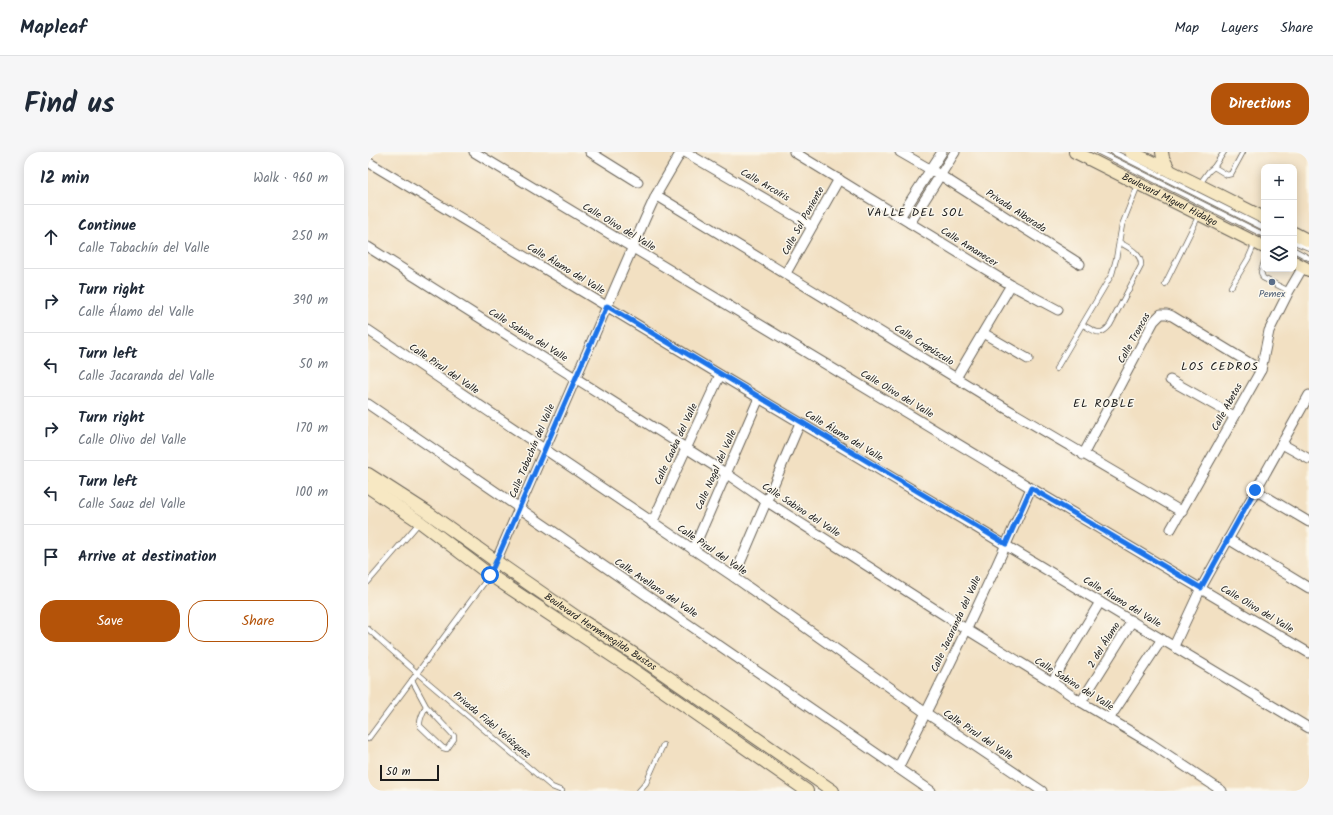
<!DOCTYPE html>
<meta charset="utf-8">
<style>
body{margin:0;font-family:Kalam,sans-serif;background:#f6f6f7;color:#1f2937}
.controls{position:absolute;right:12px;top:12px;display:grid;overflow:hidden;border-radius:8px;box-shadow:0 2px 10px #0003}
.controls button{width:36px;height:36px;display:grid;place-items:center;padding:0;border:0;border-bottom:1px solid #e0e1e3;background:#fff;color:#1f2937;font:20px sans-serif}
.scale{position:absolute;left:12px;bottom:10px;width:59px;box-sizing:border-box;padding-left:4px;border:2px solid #1c1c1c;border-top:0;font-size:11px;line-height:14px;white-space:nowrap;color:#1c1c1c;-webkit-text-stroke:3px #fbf7ec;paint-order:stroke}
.stop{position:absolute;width:12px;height:12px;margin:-9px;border:3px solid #1a73e8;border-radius:50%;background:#fff}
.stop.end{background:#1a73e8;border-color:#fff;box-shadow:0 1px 4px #0008}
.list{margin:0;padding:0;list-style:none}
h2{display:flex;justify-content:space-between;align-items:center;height:52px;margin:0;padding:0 16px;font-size:17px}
h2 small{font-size:13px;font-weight:400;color:#747a83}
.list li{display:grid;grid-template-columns:26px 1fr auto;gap:12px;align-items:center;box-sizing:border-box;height:64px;padding:0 16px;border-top:1px solid #e0e1e3}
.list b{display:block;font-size:15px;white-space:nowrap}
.list p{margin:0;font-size:13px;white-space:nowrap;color:#747a83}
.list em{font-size:13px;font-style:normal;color:#747a83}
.actions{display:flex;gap:8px;padding:12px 16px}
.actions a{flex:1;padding:9px 0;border:1px solid #b45309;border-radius:16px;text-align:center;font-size:14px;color:#b45309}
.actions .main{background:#b45309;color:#fff}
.icon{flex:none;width:22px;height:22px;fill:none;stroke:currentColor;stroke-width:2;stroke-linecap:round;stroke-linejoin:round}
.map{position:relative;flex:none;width:941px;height:639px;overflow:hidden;border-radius:16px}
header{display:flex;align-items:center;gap:24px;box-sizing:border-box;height:56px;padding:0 20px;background:#fff;border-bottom:1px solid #e0e1e3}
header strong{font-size:19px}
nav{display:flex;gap:22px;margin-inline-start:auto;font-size:14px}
.intro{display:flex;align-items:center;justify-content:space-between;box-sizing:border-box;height:96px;padding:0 24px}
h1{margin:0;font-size:28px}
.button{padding:10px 18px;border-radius:16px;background:#b45309;color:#fff;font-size:14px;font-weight:700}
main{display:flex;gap:24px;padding:0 24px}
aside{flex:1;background:#fff;border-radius:16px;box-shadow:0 2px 10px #0003}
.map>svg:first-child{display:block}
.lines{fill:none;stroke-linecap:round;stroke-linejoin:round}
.lane-casing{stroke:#676156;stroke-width:6}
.street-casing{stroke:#676156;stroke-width:11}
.secondary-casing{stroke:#676156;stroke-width:14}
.lane{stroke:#fff;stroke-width:4.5}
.street{stroke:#fff;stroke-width:9}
.secondary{stroke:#f7e8c3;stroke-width:12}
.route{stroke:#1a73e8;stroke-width:5}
.service-dot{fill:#5c6f8a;stroke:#fbf7ec;stroke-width:1.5}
.labels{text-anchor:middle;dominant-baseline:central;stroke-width:3;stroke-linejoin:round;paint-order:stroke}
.street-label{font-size:10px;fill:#1c1c1c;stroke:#fbf7ec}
.service-label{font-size:10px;fill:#4e5e75;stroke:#fbf7ec}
.quarter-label{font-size:12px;letter-spacing:1px;fill:#1c1c1c;stroke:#fbf7ec}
</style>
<header>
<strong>Mapleaf</strong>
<nav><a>Map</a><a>Layers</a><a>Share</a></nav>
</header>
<div class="intro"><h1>Find us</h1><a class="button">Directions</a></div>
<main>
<aside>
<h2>12 min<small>Walk · 960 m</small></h2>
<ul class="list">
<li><svg class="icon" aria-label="ahead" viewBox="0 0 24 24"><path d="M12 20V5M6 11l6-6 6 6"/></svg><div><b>Continue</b><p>Calle Tabachín del Valle</p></div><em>250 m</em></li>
<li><svg class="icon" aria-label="right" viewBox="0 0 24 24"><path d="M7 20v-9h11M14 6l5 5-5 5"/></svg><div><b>Turn right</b><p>Calle Álamo del Valle</p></div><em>390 m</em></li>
<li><svg class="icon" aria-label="left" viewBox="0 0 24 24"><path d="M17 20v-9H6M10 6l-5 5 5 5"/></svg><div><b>Turn left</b><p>Calle Jacaranda del Valle</p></div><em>50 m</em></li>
<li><svg class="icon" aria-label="right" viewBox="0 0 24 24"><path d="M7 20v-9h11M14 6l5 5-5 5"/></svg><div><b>Turn right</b><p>Calle Olivo del Valle</p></div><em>170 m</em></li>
<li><svg class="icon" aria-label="left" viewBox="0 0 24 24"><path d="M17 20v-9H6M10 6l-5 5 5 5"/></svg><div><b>Turn left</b><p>Calle Sauz del Valle</p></div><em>100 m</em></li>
<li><svg class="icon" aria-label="arrive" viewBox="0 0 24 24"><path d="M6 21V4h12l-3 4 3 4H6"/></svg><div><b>Arrive at destination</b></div></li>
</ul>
<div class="actions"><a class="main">Save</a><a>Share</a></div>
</aside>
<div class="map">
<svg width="941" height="639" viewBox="0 0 941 639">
<rect width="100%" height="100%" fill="#fbf7ec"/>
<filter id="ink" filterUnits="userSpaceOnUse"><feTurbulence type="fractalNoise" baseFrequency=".025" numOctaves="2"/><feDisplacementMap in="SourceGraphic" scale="8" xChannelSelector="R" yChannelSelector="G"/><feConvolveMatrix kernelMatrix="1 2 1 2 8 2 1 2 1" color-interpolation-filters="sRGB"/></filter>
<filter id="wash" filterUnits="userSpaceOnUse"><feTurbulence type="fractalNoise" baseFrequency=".012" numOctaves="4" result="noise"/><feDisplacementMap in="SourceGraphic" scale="16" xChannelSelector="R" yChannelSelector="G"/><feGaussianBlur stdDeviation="0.9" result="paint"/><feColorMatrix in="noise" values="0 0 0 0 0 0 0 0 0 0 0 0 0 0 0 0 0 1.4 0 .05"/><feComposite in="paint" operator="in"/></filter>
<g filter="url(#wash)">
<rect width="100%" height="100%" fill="#f2e0c2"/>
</g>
<g filter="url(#ink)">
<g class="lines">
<g class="lane-casing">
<g id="lane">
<path d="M731 0 896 83"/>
<path d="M745 0 896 76"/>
<path d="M846 15 856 0"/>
<path d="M831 33 841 19 846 15 859 23 863 22 875 0"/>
<path d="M926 90 941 96"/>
<path d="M926 98 941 106"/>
<path d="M896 110 893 120 895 126 921 139"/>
<path d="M797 132 831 63"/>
<path d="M863 135 880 107 887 91"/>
<path d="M715 173C727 179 732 186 742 173L773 114C774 101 761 96 751 90"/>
<path d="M688 217 744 122 748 107 754 73 770 33"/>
<path d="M0 430 51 371"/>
<path d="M0 477 49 521 184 635 194 639"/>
<path d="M44 528 58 554C55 561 51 567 52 574L75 596 79 597 86 587V584L58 554"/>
<path d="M0 587 122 423"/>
<path d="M271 639 278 631 295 593"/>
</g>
</g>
<g class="street-casing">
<g id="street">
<path d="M106 0 663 336 941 501"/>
<path d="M222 0 270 30"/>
<path d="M317 0 444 74"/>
<path d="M426 0 643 133 690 158"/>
<path d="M532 0 572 23 712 112"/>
<path d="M0 10C118 81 236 153 354 224 550 341 746 457 941 576"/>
<path d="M288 43 634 254 814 360"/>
<path d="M532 65 574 0"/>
<path d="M542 71 587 0"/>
<path d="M0 95 359 322 398 349 598 477 684 530 713 550 782 591 854 639"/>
<path d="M418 121 471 27"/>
<path d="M0 178 366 425 558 561 674 639"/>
<path d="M615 181 660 207"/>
<path d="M588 226 643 133"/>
<path d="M802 228 866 264"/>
<path d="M0 252 563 639"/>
<path d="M914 292 941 307"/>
<path d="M715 303 786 169 793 162H799L804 164 893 218"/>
<path d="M887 338 941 370"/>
<path d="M284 371 352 223"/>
<path d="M803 377 893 218 901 179 921 139 935 115"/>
<path d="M860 387 941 436"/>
<path d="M325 398 391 246"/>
<path d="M122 423 277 67 288 43 313 0"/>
<path d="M366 425 432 271"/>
<path d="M806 494 833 436 941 243"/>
<path d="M684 530 732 450"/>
<path d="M713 550 764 469"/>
<path d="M741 567 794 487"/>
<path d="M530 616C577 524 622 431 663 336"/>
</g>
</g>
<g class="secondary-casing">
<g id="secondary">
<path id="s1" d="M707 0 896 95"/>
<path d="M763 0 831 33 896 66"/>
<path d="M794 0 795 6 802 19"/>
<path d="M926 81 941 89"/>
<path d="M926 110 941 118"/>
<path id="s2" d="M0 322 59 360 129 410 210 466 277 509 465 639"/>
<path d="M0 335 52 370 122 423 267 519 439 639"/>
</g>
</g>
<use href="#lane" class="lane"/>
<use href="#street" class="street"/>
<use href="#secondary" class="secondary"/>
</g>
</g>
<g class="lines" filter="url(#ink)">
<path class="route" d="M122 423 239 154 638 392 663 336 833 436 887 338"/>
</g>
<circle class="service-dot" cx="904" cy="130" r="4"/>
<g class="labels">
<g class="street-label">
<text transform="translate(397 33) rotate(30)">Calle Arcoíris</text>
<text stroke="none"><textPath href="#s1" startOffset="106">Boulevard Miguel Hidalgo</textPath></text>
<text transform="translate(648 59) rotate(33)">Privada Alborada</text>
<text transform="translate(435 69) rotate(-61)">Calle Sol Poniente</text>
<text transform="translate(251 75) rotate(31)">Calle Olivo del Valle</text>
<text transform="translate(601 95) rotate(32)">Calle Amanecer</text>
<text transform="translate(198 117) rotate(31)">Calle Álamo del Valle</text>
<text transform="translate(160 183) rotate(32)">Calle Sabino del Valle</text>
<text transform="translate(766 186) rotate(-61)">Calle Troncos</text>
<text transform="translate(556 193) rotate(32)">Calle Crepúsculo</text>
<text transform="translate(76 217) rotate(34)">Calle Pirul del Valle</text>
<text transform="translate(529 242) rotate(31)">Calle Olivo del Valle</text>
<text transform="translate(859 255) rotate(-61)">Calle Abetos</text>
<text transform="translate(476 284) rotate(31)">Calle Álamo del Valle</text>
<text transform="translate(308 292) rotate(-65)">Calle Caoba del Valle</text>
<text transform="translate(164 299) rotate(-67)">Calle Tabachín del Valle</text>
<text transform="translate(348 318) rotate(-66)">Calle Nogal del Valle</text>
<text transform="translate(433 358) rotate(33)">Calle Sabino del Valle</text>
<text transform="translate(344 398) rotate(34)">Calle Pirul del Valle</text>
<text transform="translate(288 436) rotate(34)">Calle Avellano del Valle</text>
<text transform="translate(754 450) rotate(31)">Calle Álamo del Valle</text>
<text transform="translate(889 457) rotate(31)">Calle Olivo del Valle</text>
<text transform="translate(588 472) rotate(-65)">Calle Jacaranda del Valle</text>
<text stroke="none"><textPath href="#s2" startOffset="281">Boulevard Hermenegildo Bustos</textPath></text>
<text transform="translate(736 493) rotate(-58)">2 del Álamo</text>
<text transform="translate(706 532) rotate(32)">Calle Sabino del Valle</text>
<text transform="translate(124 573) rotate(40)">Privada Fidel Velázquez</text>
<text transform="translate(610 583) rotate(34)">Calle Pirul del Valle</text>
</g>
<g class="service-label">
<text x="904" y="142">Pemex</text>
</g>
<g class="quarter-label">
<text x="548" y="60">VALLE DEL SOL</text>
<text x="852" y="214">LOS CEDROS</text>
<text x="736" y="251">EL ROBLE</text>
</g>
</g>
</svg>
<div class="controls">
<button>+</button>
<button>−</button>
<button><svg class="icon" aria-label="layers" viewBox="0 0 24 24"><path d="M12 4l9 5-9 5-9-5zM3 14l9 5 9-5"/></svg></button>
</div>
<div class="scale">50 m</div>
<div class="stop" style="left:122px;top:423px"></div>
<div class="stop end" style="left:887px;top:338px"></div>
</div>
</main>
